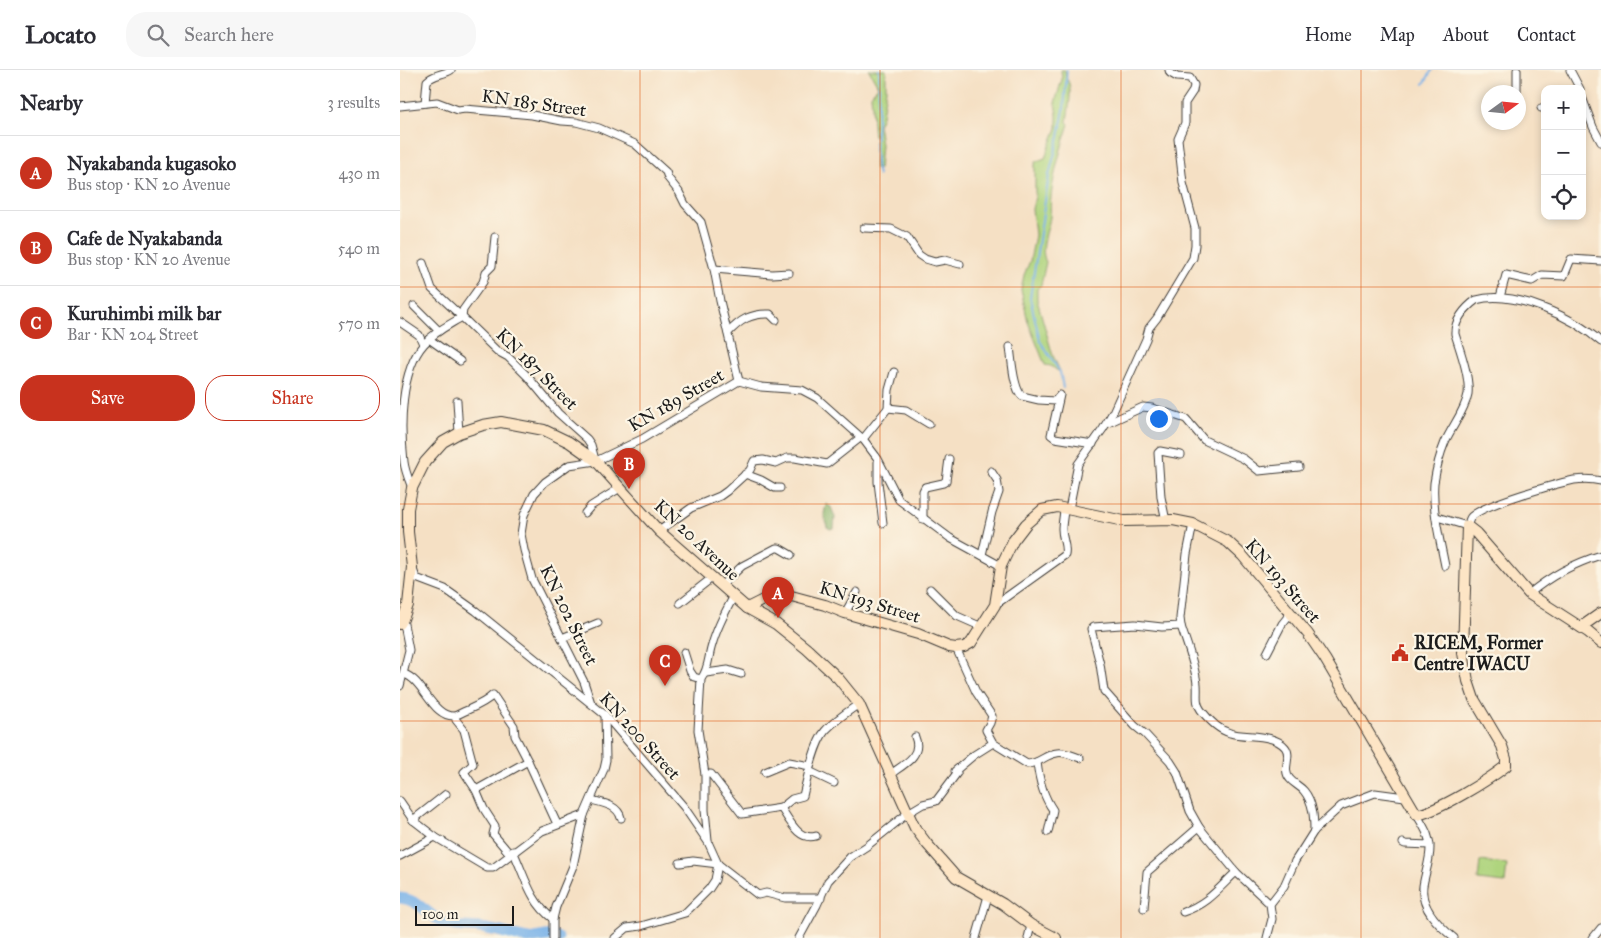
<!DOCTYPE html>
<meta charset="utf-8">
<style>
body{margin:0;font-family:"IM FELL Great Primer",serif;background:#f7f7f7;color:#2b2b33}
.controls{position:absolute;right:15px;top:15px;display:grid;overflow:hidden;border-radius:10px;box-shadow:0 2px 8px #0003}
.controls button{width:45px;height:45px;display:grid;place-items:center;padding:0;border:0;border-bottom:1px solid #e1e1e2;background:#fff;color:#2b2b33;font:25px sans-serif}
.compass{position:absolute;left:1081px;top:15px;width:45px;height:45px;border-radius:50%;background:#fff;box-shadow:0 2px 8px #0003;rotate:75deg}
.scale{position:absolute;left:15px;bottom:12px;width:99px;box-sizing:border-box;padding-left:5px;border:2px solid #1c1c1c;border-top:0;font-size:14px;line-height:18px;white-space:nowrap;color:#1c1c1c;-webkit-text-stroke:4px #fcf5e5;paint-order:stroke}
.you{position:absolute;left:758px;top:348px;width:18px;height:18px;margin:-12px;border:4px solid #fff;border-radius:50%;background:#1a73e8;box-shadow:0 0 0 8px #1a73e833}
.badge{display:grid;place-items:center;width:32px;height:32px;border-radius:50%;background:#c8321e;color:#fff;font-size:16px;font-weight:700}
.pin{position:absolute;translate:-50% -41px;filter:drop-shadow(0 1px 2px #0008)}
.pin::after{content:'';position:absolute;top:26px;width:18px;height:15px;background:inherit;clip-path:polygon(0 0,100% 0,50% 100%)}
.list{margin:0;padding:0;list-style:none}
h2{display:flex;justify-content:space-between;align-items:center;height:65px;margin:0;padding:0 20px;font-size:21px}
h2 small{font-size:16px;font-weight:400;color:#7c7c81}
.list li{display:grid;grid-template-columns:32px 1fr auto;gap:15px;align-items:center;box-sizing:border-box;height:75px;padding:0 20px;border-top:1px solid #e1e1e2}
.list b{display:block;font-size:19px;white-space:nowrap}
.list p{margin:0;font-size:16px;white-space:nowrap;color:#7c7c81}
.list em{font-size:16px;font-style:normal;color:#7c7c81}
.actions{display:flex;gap:10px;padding:15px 20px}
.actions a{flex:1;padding:11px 0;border:1px solid #c8321e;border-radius:20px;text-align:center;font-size:18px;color:#c8321e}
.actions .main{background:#c8321e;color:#fff}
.icon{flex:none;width:28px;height:28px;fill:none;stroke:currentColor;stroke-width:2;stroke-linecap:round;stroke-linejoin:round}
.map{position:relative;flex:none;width:1201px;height:868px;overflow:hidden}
header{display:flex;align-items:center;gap:30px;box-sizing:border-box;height:70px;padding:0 25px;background:#fff;border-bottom:1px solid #e1e1e2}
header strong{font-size:24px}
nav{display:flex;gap:28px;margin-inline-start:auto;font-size:18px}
.search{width:350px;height:45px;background:#f7f7f7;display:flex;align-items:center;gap:12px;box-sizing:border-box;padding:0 18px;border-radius:20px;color:#7c7c81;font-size:19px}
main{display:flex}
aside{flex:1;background:#fff}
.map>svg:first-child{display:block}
.green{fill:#afd47e;stroke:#66784d}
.forest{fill:#8bb66d;stroke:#546944}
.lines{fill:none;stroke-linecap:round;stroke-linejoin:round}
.stream{stroke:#79b2e9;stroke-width:2}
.river{stroke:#79b2e9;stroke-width:11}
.street-casing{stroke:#3d3935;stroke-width:9}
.secondary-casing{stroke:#3d3935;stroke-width:12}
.street{stroke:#fff;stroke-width:7}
.secondary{stroke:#fde5c5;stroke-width:10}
.grid{fill:none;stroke:#de560d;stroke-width:1;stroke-opacity:0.55}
.labels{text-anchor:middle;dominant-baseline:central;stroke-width:4.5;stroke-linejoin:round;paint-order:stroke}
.street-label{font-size:18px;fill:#1c1c1c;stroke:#fcf5e5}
.poi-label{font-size:18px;font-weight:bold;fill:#1c1c1c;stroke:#fcf5e5;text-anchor:start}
</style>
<header>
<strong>Locato</strong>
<div class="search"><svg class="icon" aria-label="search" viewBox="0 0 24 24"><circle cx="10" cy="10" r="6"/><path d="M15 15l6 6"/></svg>Search here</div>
<nav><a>Home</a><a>Map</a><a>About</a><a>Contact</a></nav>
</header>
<main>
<aside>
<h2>Nearby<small>3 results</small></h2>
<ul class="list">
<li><span class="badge">A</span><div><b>Nyakabanda kugasoko</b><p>Bus stop · KN 20 Avenue</p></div><em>430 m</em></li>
<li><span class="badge">B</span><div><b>Cafe de Nyakabanda</b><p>Bus stop · KN 20 Avenue</p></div><em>540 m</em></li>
<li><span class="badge">C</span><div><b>Kuruhimbi milk bar</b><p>Bar · KN 204 Street</p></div><em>570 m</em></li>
</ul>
<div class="actions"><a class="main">Save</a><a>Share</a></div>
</aside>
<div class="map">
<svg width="1201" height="868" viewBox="0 0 1201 868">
<rect width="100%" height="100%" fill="#fcf5e5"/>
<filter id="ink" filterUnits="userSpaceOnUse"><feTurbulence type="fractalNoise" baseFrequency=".02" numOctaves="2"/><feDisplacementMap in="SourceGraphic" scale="10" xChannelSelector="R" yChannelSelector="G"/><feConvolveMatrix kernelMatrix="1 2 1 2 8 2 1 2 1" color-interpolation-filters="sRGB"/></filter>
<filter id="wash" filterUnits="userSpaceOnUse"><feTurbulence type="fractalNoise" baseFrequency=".0096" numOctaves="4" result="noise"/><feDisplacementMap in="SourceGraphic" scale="20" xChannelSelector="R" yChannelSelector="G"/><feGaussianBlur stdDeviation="1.12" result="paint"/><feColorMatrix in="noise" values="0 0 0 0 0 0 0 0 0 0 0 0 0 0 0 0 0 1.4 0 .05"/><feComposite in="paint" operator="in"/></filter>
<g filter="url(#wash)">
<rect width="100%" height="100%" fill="#f5e0c4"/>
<g class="green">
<path d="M469 0H486V19L482 46 478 55 481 74 479 99 477 100 475 99C474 90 476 79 475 72 472 57 473 40 471 25L478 16Z"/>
<path d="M661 0H665L666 8C674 15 668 41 667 52L669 54C661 78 654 102 651 127 650 133 651 140 650 147 648 161 639 179 646 192L641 215 637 219V230L653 286 660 301H658L651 296 645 295 628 252 621 220 624 205 630 191 635 165 632 139 635 127V94L637 91 645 88 657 58V45L655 33 662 9Z"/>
<path d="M1080 791 1107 794 1105 813 1078 810Z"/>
</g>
<path class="forest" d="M426 434 431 437 435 447 434 458 430 459 427 457 424 444Z"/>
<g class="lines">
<g class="stream">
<path d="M1024 14 1032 0"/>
<path d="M478 106C471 73 481 34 479 0"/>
<path d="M663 318 660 302 640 271 630 228 649 105 659 67 664 39 667 0"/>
<path d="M57 860 62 857"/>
</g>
<g class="river">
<path d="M0 828C18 829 29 846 44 853 58 859 72 856 87 859 101 861 115 866 129 868"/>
<path d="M134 868 152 865 158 868"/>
</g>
</g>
</g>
<g filter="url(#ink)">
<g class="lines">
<g class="street-casing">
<g id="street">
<path d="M1117 0V22"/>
<path d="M1170 0 1180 19"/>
<path d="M1182 27 1193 57 1201 72"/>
<path d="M25 33 27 11C34 4 43 5 51 0"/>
<path d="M0 36 37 32 58 40 65 39 132 45 162 51 176 52 199 58 235 74 266 102 268 108 279 122 285 134 301 152 314 199 320 231 339 311"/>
<path d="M1141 38 1145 37"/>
<path d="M464 158 491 159 507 167 519 185 525 189 535 192 545 190 560 194"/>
<path d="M23 193 32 219 62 247"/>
<path d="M314 199 372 204 389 203"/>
<path d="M1100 227 1106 205 1132 211 1142 205 1164 206 1171 189 1201 191"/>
<path d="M14 236 39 261"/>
<path d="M62 247 63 240 83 212 86 202 92 196 95 167"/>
<path d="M0 252 19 265 23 274"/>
<path d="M328 263C340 250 351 243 370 244L376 250"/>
<path d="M29 269 60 291"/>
<path d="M610 277C612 290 613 318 622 326L639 330 655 331 660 325 651 365 655 368 693 374"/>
<path d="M57 331 59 363"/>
<path d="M488 338 506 340 529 354"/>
<path d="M706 354 743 337 752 338 786 349 804 370 844 389 859 401 899 397"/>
<path d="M463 369 488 338 489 320 494 302"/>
<path d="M478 392V412L483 453"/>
<path d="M345 404 361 410 375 418H380"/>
<path d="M12 418C9 410 5 401 4 392 0 357 0 301 24 274 34 262 49 255 62 247L97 281 108 287 128 307 158 343 187 369 191 375 195 390"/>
<path d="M669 439 678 394 703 359 713 342 746 269 749 258 757 248 793 188 795 175V158L783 113 778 69 785 53V33L793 21 794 15 790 8 777 7 770 3 769 0"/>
<path d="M185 443 191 436 220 418"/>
<path d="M1037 447 1067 456C1069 453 1069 448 1072 446 1085 434 1155 414 1174 410 1183 409 1192 409 1201 411"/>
<path d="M523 449V421L525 417 543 413 546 411 549 389"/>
<path d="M766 451 761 427 758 383 760 381 781 385"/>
<path d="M793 454 787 484 780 548 781 556 762 557 735 554 693 557 691 559 700 594 704 621 735 656 745 664 770 691 777 702 790 741 799 757 836 802 870 834"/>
<path d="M259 461 291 438 320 426 327 421 350 400 354 391 363 390 376 393 387 388H395L427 394 460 368"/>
<path d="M582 485 592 442 599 422 597 410 591 401"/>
<path d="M1045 496C1040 470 1032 440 1034 413 1036 400 1040 384 1045 372 1052 356 1065 341 1068 324 1070 307 1060 280 1055 264 1054 251 1065 238 1076 230 1113 219 1173 247 1201 272"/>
<path d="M13 499 16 508 45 519 76 541 205 645 284 737 308 772 318 794 315 810 309 819 285 843 241 856 227 858 215 868"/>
<path d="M322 515 342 496 376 478H379L391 485"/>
<path d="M530 519 557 546 582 557"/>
<path d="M1129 524C1150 506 1175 493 1201 485"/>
<path d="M280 533 313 507"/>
<path d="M595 535 665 485C667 475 662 469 662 459 662 452 664 445 664 438"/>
<path d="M445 543 457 522"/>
<path d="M781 556C787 575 795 594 797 614 798 624 795 632 801 640 808 649 819 660 830 663 846 668 873 663 885 677 893 686 881 699 890 709 894 714 900 716 904 721 913 732 914 747 914 761"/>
<path d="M162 568 198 553"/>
<path d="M556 578 576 622 592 646 590 653 586 660 593 673 627 694C639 694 646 684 657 683 664 681 673 686 680 688"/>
<path d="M284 582 290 601 294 607 301 609"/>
<path d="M867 583 882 554 890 544"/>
<path d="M306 603 328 600 341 604"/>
<path d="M4 604C24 610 32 648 55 646L56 650 64 660 73 694 64 702 76 720 84 739 95 756 93 764 110 784"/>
<path d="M0 616 9 580 3 549"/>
<path d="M191 633 184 612 132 509 124 480 121 464 124 445 134 424 145 412 169 395 196 391 242 369 339 311 361 317 402 320 417 328 463 369 478 389 499 430 550 468 601 496"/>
<path d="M55 646C68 639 83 635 93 625L114 656 115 666 128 691"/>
<path d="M637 692C639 710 643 726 653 740L648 762"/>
<path d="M409 701 434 713"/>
<path d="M365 702 389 692 410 696"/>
<path d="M305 704H311L342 744 381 738 392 729 403 726C407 709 414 674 425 661 435 650 447 642 459 634"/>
<path d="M489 705C503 695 523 686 515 667"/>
<path d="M76 720 128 691 157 754"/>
<path d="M191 730C203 733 218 735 221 748"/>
<path d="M0 731 13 750 35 767 87 798H93L142 761 184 745"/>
<path d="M381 738C390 751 398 771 416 766"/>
<path d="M1017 745C1023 756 1030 765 1030 778 1030 791 1025 803 1023 816 1020 838 1039 856 1054 868"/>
<path d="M13 750 46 724"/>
<path d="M308 771 305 740V704L298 660 301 609C309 599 308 587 312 575 317 557 325 542 334 526"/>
<path d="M1003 773 1005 774 1030 775"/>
<path d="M113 781C125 806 130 832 153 849"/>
<path d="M0 786 35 767"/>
<path d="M280 793 293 791 318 794 358 825 366 823 385 828H421"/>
<path d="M744 838 747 802 799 757"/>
<path d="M783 842C807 834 818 819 836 802"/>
<path d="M153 868V849L156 837 173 796 184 745 204 699 206 690 205 645"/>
<path d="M399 868 417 835 428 811 450 787 467 776 508 743 523 734 536 731 557 703 555 701 574 685 593 673"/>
<path d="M576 868 588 826"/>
<path d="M628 868 631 855"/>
<path d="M867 868 872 849 870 834 884 816 895 791 914 761 941 736 975 723 1005 727"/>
<path d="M1193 868 1201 858"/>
</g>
</g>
<g class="secondary-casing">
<g id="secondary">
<path d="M1067 456 1076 463 1129 524 1188 562 1201 573"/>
<path d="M347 538 369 527 384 524 425 535 445 543 518 564 549 577 556 578 564 577 571 573 595 535 601 496 613 471 626 454 642 440 657 437 724 451 773 450 793 454 828 472 842 485 908 564 925 589 1017 745C1040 740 1087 711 1106 696V689L1102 676 1074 629 1068 611 1063 583 1067 456"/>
<path d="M0 554 3 549 8 535 12 497 8 462V439L12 418 25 392 43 372 59 363 83 355 101 352 144 360 169 372 196 391 259 461 347 538 376 554 407 579 438 608 459 634 508 743 515 758 527 774 556 807 603 834 631 855 656 868"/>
<path d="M1181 557 1201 543"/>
</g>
</g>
<use href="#street" class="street"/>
<use href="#secondary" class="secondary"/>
</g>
</g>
<path class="grid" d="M240 0V868M480 0V868M721 0V868M961 0V868M0 217H1201M0 434H1201M0 651H1201"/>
<defs>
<g id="civic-bare" transform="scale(1.35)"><path d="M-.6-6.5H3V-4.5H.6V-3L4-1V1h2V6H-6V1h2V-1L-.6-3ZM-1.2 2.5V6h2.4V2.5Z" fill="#c8321e" stroke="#fcf5e5" stroke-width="2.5" paint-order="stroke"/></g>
</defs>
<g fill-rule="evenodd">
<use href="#civic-bare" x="1000" y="583"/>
</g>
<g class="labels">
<g class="street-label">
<text transform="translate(134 33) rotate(8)">KN 185 Street</text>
<text transform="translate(137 299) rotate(45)">KN 187 Street</text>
<text transform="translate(276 330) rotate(-30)">KN 189 Street</text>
<text transform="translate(297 470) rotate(43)">KN 20 Avenue</text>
<text transform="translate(883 511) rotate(49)">KN 193 Street</text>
<text transform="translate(470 532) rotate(17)">KN 193 Street</text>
<text transform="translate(169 545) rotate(64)">KN 202 Street</text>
<text transform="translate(240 666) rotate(48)">KN 200 Street</text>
</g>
<g class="poi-label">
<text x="1014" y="573">RICEM, Former<tspan x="1014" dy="21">Centre IWACU</tspan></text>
</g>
</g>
</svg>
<div class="controls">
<button>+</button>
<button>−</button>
<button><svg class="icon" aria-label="locate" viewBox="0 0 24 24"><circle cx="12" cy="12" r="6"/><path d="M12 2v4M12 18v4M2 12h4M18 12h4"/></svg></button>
</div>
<svg class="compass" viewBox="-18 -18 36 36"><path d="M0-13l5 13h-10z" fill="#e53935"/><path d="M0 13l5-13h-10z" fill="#7c7c81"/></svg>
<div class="scale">100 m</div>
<div class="you"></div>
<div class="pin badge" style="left:378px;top:548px">A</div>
<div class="pin badge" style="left:229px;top:419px">B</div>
<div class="pin badge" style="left:265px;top:616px">C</div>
</div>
</main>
